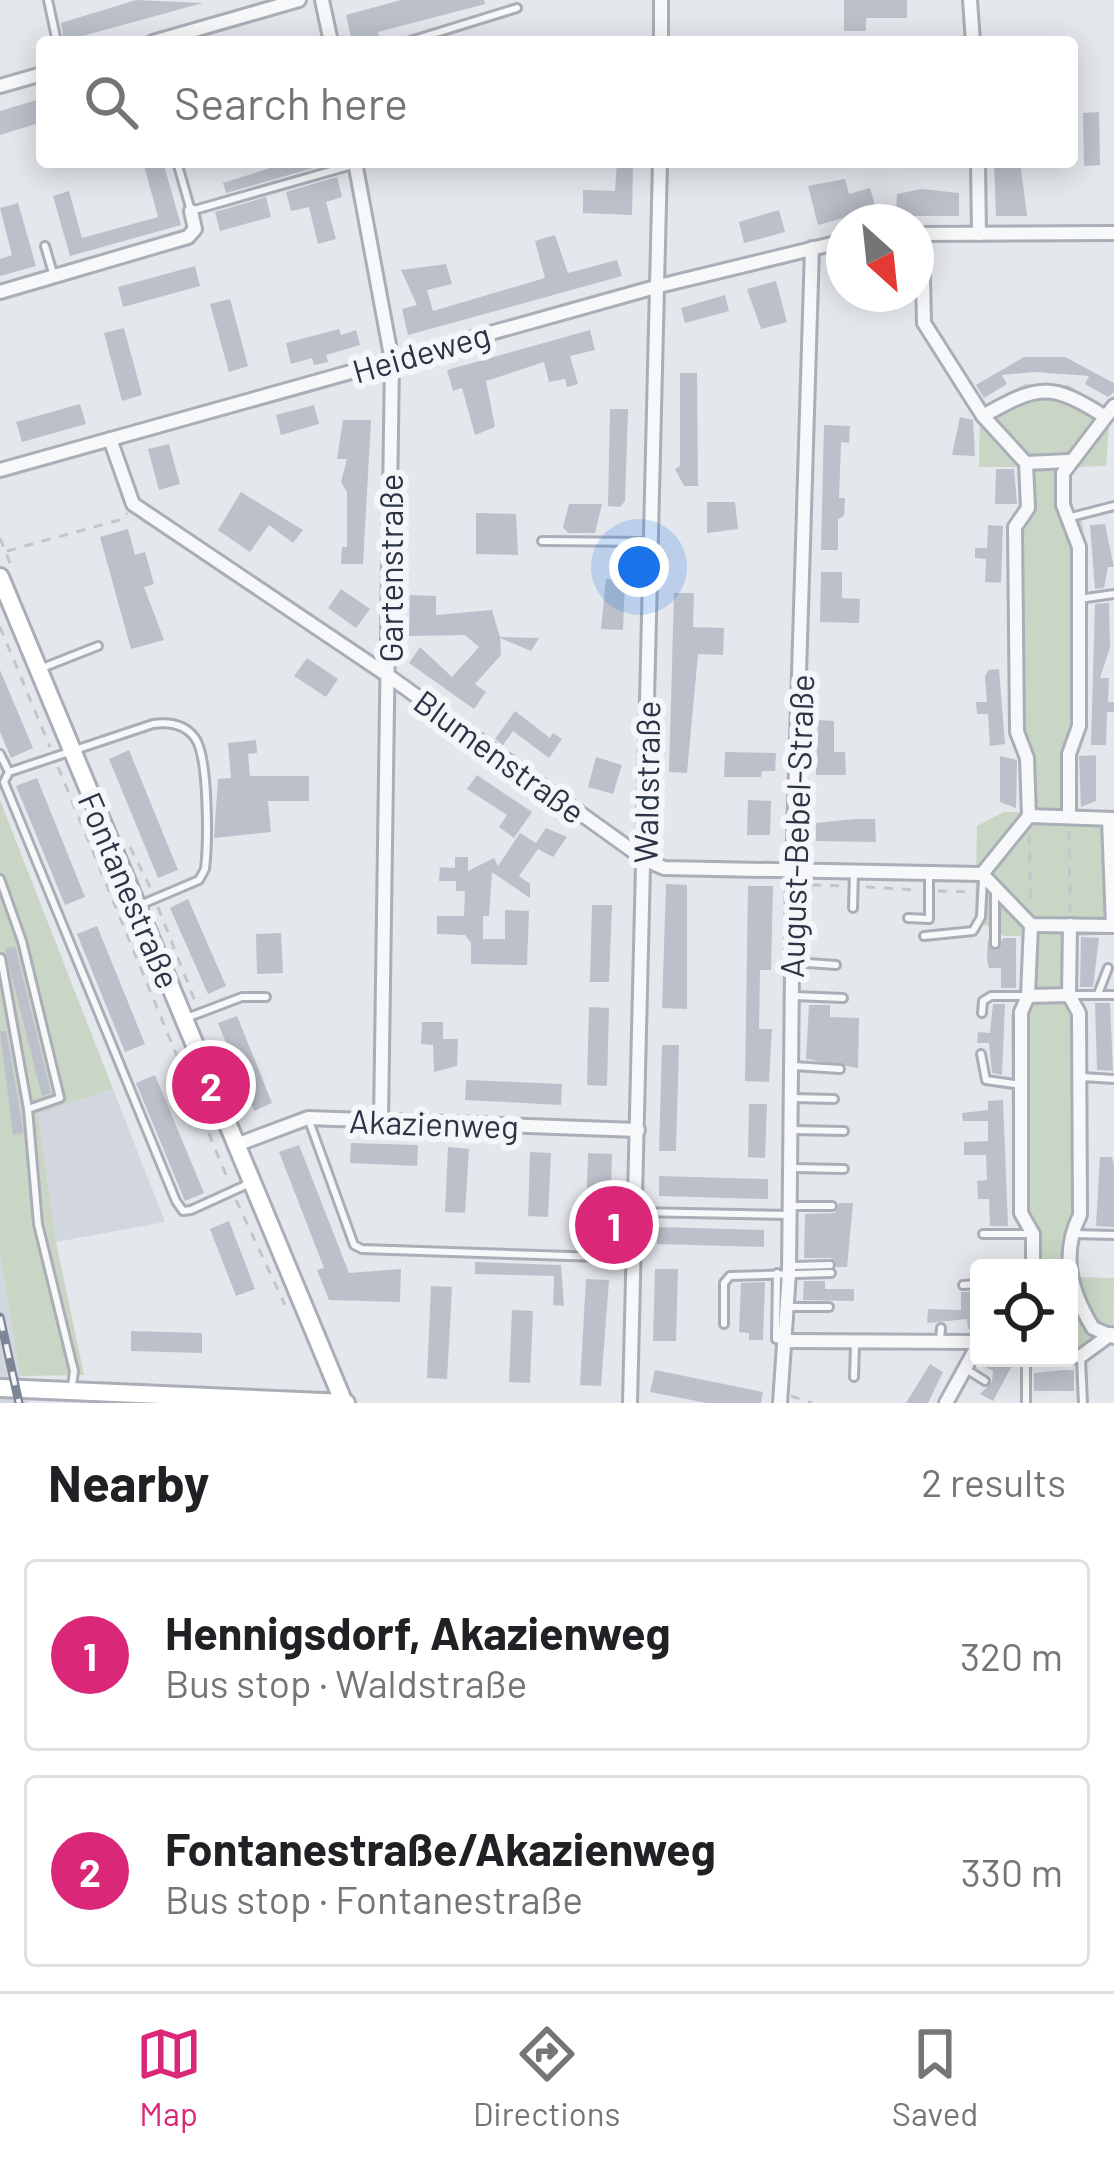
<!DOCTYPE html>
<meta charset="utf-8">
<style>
body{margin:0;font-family:Barlow,sans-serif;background:#f6f6f6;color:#202124}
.controls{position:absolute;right:36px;bottom:36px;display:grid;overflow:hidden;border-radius:12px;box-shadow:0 6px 30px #0003}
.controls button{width:108px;height:108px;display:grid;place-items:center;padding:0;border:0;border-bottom:3px solid #e0e0e0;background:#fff;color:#202124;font:60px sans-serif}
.compass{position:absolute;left:826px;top:204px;width:108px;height:108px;border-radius:50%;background:#fff;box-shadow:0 6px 30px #0003;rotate:153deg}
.you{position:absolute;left:639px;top:567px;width:42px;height:42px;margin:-30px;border:9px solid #fff;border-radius:50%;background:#1a73e8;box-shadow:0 0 0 18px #1a73e833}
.badge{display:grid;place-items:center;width:78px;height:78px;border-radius:50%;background:#db2777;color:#fff;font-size:39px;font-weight:700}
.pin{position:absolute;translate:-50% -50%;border:6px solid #fff;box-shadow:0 3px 12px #0006}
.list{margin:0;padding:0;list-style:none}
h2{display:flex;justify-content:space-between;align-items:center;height:156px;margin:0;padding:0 48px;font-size:51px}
h2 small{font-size:39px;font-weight:400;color:#757577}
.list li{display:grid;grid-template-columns:78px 1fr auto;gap:36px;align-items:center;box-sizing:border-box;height:192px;margin:0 24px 24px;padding:0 24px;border:3px solid #e0e0e0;border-radius:12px}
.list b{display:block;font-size:45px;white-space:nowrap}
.list p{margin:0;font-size:39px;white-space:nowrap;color:#757577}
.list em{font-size:39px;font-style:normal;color:#757577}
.icon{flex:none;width:66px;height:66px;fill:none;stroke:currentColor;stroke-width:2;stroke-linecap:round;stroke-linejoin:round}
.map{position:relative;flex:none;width:1114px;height:1403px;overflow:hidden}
.search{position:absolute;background:#fff;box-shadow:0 6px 30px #0003;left:36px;right:36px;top:36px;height:132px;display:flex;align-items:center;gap:30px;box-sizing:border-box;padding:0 42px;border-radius:12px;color:#757577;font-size:45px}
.sheet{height:588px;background:#fff}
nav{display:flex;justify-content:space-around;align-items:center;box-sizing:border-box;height:168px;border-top:3px solid #e0e0e0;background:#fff;font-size:33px;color:#757577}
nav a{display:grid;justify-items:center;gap:6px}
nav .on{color:#db2777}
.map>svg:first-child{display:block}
.built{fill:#d2d6de}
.green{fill:#c9d6c5}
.building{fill:#bbc0ca}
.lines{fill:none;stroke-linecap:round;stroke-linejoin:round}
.lane-casing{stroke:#a9aeb7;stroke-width:12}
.street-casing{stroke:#a9aeb7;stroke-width:18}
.secondary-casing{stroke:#a9aeb7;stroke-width:22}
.path{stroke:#c2c5cb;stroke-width:3;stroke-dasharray:9 9;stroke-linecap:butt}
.lane{stroke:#f7f8fa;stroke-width:6}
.street{stroke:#f7f8fa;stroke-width:12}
.secondary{stroke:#fff;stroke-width:16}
.rail-casing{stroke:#7d8696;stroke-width:9}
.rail{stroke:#f4f6f9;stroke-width:4.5;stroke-dasharray:14;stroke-linecap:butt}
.labels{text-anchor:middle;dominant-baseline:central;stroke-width:12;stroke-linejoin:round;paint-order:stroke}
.street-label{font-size:33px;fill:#2b3445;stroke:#f4f6f9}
</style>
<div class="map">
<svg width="1114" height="1403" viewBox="0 0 1114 1403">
<rect width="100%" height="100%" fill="#e4e7ec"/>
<g class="built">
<path d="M113 1089 165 1222 56 1242 38 1112Z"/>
<path d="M0 1252 20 1376 28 1403H0Z"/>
</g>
<g class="green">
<path d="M1025 384 1069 385 1110 412 1106 466 1071 467 1069 503 1083 524 1085 730 1075 753V812L1114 813V934L1077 936 1075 997 1085 1016 1086 1218 1074 1237 1075 1277 1114 1278 1113 1343C1088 1358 1046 1376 1018 1358H1069V1268H1027L1028 1237 1013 1218 1011 1015 1022 998V936H1004L975 919 977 826 1004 812H1021L1009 529 1022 506 1019 467H979L980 407Z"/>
<path d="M0 800 113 1089 38 1113 56 1242 84 1375 20 1376 0 1252Z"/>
</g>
<g class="building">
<path d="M136 0 203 3 64 41 61 23Z"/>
<path d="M401 0H484L485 4 378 32 380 42H352L346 15Z"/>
<path d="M844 0H907V18H866V31H844Z"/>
<path d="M40 99 42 122 0 135V111Z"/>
<path d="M1099 112 1100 165 1084 166 1083 113Z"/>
<path d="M143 162H163L181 225 70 256 53 196 69 191 82 238 158 217Z"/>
<path d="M289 162 327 164 226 193 223 183Z"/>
<path d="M617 162H633L632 215 583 213V190L615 191Z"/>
<path d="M994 162H1020L1027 216H996Z"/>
<path d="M337 177 342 197 326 202 336 239 318 244 309 207 291 211 286 192Z"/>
<path d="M845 179 849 194 870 188 876 209 818 225 808 186Z"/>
<path d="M922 189 959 193V216H896L897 194Z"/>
<path d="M266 197 271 217 220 231 215 212Z"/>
<path d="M18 203 36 266 0 276V259L12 255 0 208Z"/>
<path d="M779 210 785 232 744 243 739 222Z"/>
<path d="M555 235 568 273 617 260 622 276 408 335 402 309 417 305 401 270 446 264 452 284 427 290 433 311 545 278 535 241Z"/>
<path d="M195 266 200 286 123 307 118 287Z"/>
<path d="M776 281 787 322 761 329 747 289Z"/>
<path d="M725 295 729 311 685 323 681 308Z"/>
<path d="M230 299 248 366 229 372 210 304Z"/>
<path d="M124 328 142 395 122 401 104 333Z"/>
<path d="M339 329 341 335 356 330 360 345 326 355 328 362 314 365 312 358 291 364 286 343Z"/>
<path d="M590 330 595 350 570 356 578 384 567 387 565 379 549 382 544 362 486 381 495 427 475 435 462 388 453 391 447 370Z"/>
<path d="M1024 357H1065L1114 383V392L1108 397 1085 384 1089 376 1034 372 1002 375 1007 384 984 398 976 385Z"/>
<path d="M680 373H697L698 486H684L675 469 680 466Z"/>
<path d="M80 404 86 424 22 442 16 422Z"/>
<path d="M314 405 319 424 281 435 276 415Z"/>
<path d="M610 409H628L625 501 620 507 608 506Z"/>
<path d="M960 417 973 420 975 456 952 455Z"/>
<path d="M343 420H371L363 564H341L342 547H347V492L341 482 347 459H337Z"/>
<path d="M824 425 850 426 849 443 841 442 839 498H845L844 516 838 519V550H821Z"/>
<path d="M169 444 180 484 159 490 148 449Z"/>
<path d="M996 469H1014L1017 504H995Z"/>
<path d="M241 492 303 530 293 543 269 525 250 552 218 530Z"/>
<path d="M707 502H735L738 529 707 533Z"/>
<path d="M569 504H602L595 533H568L563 527Z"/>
<path d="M476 513 516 514 518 555 476 554Z"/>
<path d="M1105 524 1114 567H1108L1104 588 1095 589 1090 525Z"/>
<path d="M988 525 1003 526 1001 583 985 582 986 559 975 558V548H987Z"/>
<path d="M128 529 135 555 145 552 154 584 144 587 164 640 131 649 100 537Z"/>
<path d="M821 572H842V598L860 599 859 623 820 622Z"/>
<path d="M606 579 625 580 623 630 601 629Z"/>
<path d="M341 589 370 609 356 628 328 608Z"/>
<path d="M674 593H694L693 627 724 628 723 655 698 654 687 773 669 772Z"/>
<path d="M410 595 436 596V615L492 610 500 637 539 638 531 651 500 638 501 655 475 684 486 692 474 709 409 663 420 647 452 677 479 647 465 635 409 636Z"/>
<path d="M1109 603 1110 647 1100 678H1109L1108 702H1114V712H1107L1106 745H1091L1095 604Z"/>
<path d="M307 658 338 679 326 697 294 676Z"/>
<path d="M999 669 1005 744 990 746 988 714H977L976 702H987L985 677 988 670Z"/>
<path d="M0 670 33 748 11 758 0 732Z"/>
<path d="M515 711 550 738 553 733 562 739 549 758 513 731 503 745 495 739Z"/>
<path d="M818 720 834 721V752H845L846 775H816Z"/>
<path d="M256 740 257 753 248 754 250 776H309V801H268L271 832 214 838 218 779 231 778 228 743Z"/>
<path d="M129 750 178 870 158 878 109 759Z"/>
<path d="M725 752 776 753 775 771H762L761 777H724Z"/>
<path d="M1096 755V801L1081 807 1079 756Z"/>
<path d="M1000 756 1017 760 1016 808 1000 802Z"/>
<path d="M596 757 622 765 613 794 588 787Z"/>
<path d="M477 775 532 812 514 838 499 827 507 815 467 789Z"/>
<path d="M37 778 85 897 65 905 16 786Z"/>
<path d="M748 800 771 801 770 835H747Z"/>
<path d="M855 819H875L876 842 816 841V823Z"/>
<path d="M546 828 567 837 553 857 538 849 519 876 530 884V898L492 872 489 916H483V939H505V910L529 911 527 965 471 964V943L465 935 437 934V916H464L465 891H456V881H439L440 867 455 868V857H468V871L494 858 498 866 520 833 536 843Z"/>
<path d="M666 884 687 885V1009L662 1008Z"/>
<path d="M748 886H773L771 970H760L759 1029H772L769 1082 745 1081Z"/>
<path d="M188 899 226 986 208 994 170 908Z"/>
<path d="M592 905H612L609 982H590Z"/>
<path d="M97 926 145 1044 125 1052 77 934Z"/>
<path d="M281 933 283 973 257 974 256 934Z"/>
<path d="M1081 937 1099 938 1093 987H1080Z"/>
<path d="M1003 938H1016V988H1001V968H989L987 959 988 939 996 951Z"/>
<path d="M15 946 51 1093 42 1096 5 949Z"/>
<path d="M1095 1003H1110L1113 1071 1097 1070Z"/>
<path d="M993 1004H1005L1002 1075 992 1073 989 1043H977L978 1032 990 1033Z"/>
<path d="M809 1005H830V1017L859 1018 858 1068 806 1059Z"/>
<path d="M589 1007 609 1008 607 1086 587 1085Z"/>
<path d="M237 1016 272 1103 254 1111 218 1023Z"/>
<path d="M422 1022H443V1039H458L457 1066 434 1072 433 1045 421 1044Z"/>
<path d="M0 1031H6L21 1117 23 1133 13 1135Z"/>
<path d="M662 1045H679L676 1151H659Z"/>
<path d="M155 1075 204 1193 185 1201 136 1083Z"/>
<path d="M466 1080 562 1084 561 1105 465 1100Z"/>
<path d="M1003 1100 1008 1226H990L989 1199H978L977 1181 987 1180 986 1155H964V1142L988 1141V1121H963L962 1113 988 1110V1101Z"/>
<path d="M749 1104H767L765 1158 748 1157Z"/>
<path d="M351 1143 418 1145 417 1166 350 1163Z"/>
<path d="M299 1145 349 1273 401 1269 400 1302 329 1300 317 1270 324 1268 279 1152Z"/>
<path d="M448 1147 469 1149 465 1213 445 1212Z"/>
<path d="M530 1152 551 1153 548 1217 528 1216Z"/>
<path d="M588 1153 612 1154 610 1219 586 1218Z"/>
<path d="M1100 1157H1112L1114 1165V1227L1096 1226Z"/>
<path d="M659 1176 768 1179V1199L659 1196Z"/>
<path d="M839 1203H853L847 1267H837L831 1258H804L805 1214 835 1213Z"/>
<path d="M229 1221 255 1289 236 1296 210 1229Z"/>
<path d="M658 1227 764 1230V1247L657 1244Z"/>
<path d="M475 1262 561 1265 564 1306 553 1305 554 1276 475 1274Z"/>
<path d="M655 1269H678L676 1341H653Z"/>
<path d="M586 1279 609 1280 601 1386 580 1385Z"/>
<path d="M804 1281H825V1289H854V1301L803 1300Z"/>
<path d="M765 1282 763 1340H749V1333L739 1332 741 1283Z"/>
<path d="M431 1286 452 1287 447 1379 427 1378Z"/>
<path d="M961 1292H979V1329H968L967 1319 927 1323 928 1309 961 1310Z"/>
<path d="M512 1310 533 1311 530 1383 509 1382Z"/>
<path d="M131 1331 202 1333V1353L131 1351Z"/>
<path d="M983 1358 1014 1362 993 1401 980 1394 992 1382 993 1371 979 1364Z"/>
<path d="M930 1364 943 1372 928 1403H906Z"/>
<path d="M655 1370 763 1392 761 1403H707L650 1392Z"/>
<path d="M1063 1370H1074V1391H1034V1373Z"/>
</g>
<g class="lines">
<g class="lane-casing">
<g id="lane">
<path d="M48 0 57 42"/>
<path d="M407 42 517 8"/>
<path d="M177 162 191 211 352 165"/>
<path d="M45 246 53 273"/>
<path d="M1071 517 1114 506"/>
<path d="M542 541 648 542"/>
<path d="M1079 599 1114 594"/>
<path d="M42 668 98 646"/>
<path d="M0 754 9 772 4 782 176 1201 183 1211 191 1210 248 1184"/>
<path d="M9 772 153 724C168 722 185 724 195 738 209 757 208 844 205 869L199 880 140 905"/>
<path d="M0 879 22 941 60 1098 28 1109 38 1224 74 1371 72 1386"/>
<path d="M995 888V944"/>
<path d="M853 908 854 872"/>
<path d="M908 918 929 919V876"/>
<path d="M924 936 973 931 981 917 983 878"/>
<path d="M1 958 28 1109"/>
<path d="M793 962 836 965"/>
<path d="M1098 994 1108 968"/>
<path d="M1070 995H1114"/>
<path d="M795 996 843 998"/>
<path d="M982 1013 983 1001 991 996H1025"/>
<path d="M189 1017 242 997H266"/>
<path d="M981 1054 986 1080 1021 1085"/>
<path d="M794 1066 840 1069"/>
<path d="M1082 1077 1114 1079"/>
<path d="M794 1098 834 1099"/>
<path d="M308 1118 354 1245 362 1249 630 1258"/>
<path d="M793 1130 844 1131"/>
<path d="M793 1168 844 1169"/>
<path d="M792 1206H832"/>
<path d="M636 1212 789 1215"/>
<path d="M983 1234H1029"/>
<path d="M1074 1234 1114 1235"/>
<path d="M792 1266 830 1265"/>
<path d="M777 1273 776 1339 784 1341"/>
<path d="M963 1285 979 1284"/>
<path d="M787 1307H829"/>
<path d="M724 1324V1283L730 1276 831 1273"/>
<path d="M940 1341 941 1328"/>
<path d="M1026 1358V1403"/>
<path d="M1081 1359 1083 1403"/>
<path d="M966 1369 985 1381"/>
<path d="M854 1377 855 1345"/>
</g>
</g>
<g class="street-casing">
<g id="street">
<path d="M322 0 331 42"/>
<path d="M970 0 973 42"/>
<path d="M153 42 299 0"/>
<path d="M661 42V0"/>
<path d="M0 86 42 74"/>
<path d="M355 162 392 361 381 1121"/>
<path d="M978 162 979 234"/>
<path d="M917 234 1114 233"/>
<path d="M922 234 924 323 983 416 1026 463 1028 508 1015 527 1017 732 1027 758 1029 816"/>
<path d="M0 292 188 237 195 229 191 211"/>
<path d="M983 416C1038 385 1050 382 1104 416"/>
<path d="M110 439 133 504 390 677 644 859 664 868 982 874"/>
<path d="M1026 463 1069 461"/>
<path d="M0 470 659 286 844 241"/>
<path d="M1069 815V754L1079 726V547L1063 505V473L1114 406"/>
<path d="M1109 820 1113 926"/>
<path d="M982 874 1029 816 1114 819"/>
<path d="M982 874 1031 925 1114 926"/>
<path d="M1031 925 1028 996 1021 1012V1213L1033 1234V1268"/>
<path d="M1070 925 1069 995 1079 1013 1080 1215C1060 1255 1071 1292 1093 1328L1114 1337"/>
<path d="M1028 996 1069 995"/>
<path d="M236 1145 308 1118 638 1130"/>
<path d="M786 1341 979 1342"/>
<path d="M1069 1356H1081L1111 1334"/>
<path d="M630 1403 660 162"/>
<path d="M780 1403 789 1273 793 870 812 248"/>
<path d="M946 1403 979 1343"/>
</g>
</g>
<g class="secondary-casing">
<g id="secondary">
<path d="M0 577 344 1403"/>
<path d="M0 1388 346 1403"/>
</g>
</g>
<g class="path">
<path d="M0 538 12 568"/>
<path d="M7 551 123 519 127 513"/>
<path d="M0 627 50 747"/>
<path d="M58 767 228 1180"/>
<path d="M1069 831 1070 911"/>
<path d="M1029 835 1031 904"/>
<path d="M130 847 150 887"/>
<path d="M812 885 845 886"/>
<path d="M866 887 917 890"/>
<path d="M938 891 971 892"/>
<path d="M158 907 196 1004"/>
<path d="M236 1200 285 1305"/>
<path d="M791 1396 812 1403"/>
</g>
<use href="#lane" class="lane"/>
<use href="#street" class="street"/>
<use href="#secondary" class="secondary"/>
<g class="rail-casing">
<path id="rail" d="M0 1317 19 1403"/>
</g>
<use href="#rail" class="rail"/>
</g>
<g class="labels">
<g class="street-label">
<text transform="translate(421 352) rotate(-16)">Heideweg</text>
<text transform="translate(390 568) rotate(-90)">Gartenstraße</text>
<text transform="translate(500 756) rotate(36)">Blumenstraße</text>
<text transform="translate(646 782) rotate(-89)">Waldstraße</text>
<text transform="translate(796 826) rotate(-88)">August-Bebel-Straße</text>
<text transform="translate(130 890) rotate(67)">Fontanestraße</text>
<text transform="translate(434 1123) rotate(2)">Akazienweg</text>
</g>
</g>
</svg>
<div class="controls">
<button><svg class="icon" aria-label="locate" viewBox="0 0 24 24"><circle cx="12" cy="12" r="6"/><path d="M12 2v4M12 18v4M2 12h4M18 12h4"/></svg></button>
</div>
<svg class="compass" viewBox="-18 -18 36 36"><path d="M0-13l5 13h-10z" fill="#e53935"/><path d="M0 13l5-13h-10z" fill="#757577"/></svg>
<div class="you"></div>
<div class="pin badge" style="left:614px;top:1225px">1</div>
<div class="pin badge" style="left:211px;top:1085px">2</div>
<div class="search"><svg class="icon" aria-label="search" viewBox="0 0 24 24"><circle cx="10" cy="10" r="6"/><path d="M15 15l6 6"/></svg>Search here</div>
</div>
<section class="sheet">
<h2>Nearby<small>2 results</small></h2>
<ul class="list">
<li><span class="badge">1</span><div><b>Hennigsdorf, Akazienweg</b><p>Bus stop · Waldstraße</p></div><em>320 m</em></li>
<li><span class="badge">2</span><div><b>Fontanestraße/Akazienweg</b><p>Bus stop · Fontanestraße</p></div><em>330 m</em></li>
</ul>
</section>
<nav>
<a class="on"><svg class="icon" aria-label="map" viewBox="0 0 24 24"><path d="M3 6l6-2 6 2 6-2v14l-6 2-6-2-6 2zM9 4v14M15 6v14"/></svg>Map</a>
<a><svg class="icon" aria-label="directions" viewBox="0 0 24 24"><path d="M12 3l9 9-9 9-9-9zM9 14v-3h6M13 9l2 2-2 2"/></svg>Directions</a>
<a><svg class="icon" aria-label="saved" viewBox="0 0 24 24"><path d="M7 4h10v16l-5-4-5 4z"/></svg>Saved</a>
</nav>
